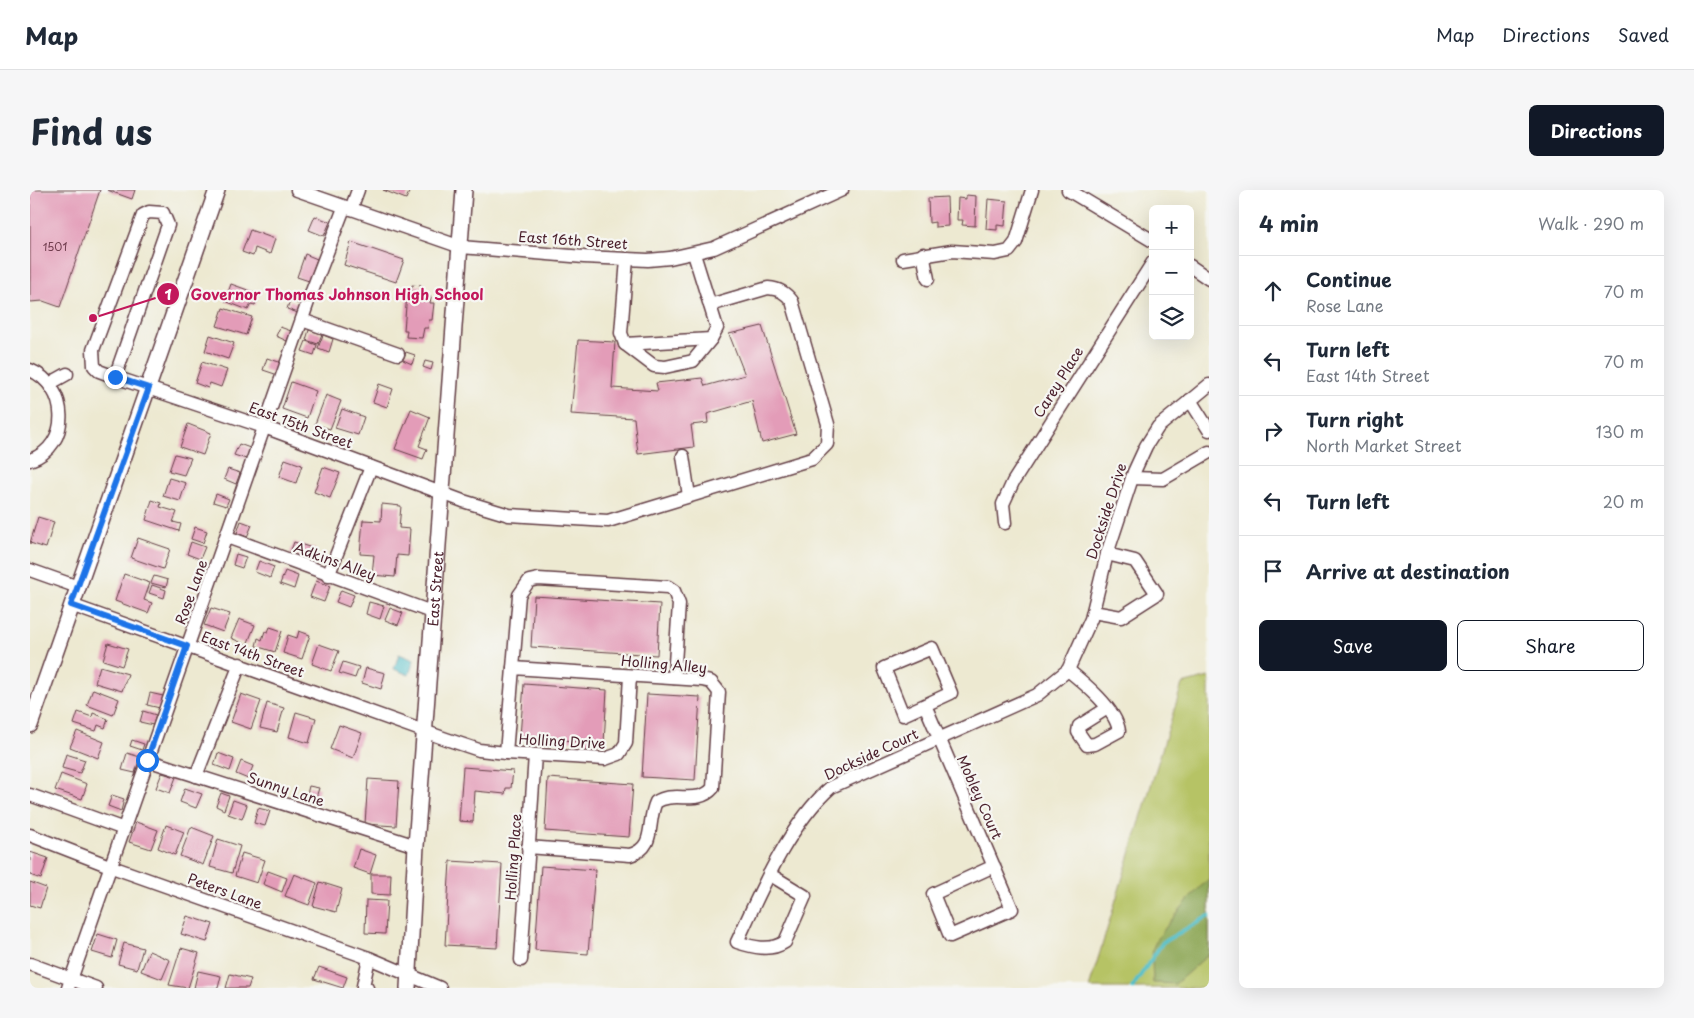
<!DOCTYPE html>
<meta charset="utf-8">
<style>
body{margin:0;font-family:"Playpen Sans",sans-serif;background:#f6f6f7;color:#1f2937}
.controls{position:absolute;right:15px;top:15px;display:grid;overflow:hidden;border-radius:8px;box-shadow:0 5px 20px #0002}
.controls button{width:45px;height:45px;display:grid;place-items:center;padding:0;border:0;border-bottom:1px solid #e0e1e3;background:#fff;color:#1f2937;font:25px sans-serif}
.stop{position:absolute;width:15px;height:15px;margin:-11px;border:4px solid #1a73e8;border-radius:50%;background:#fff}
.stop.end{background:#1a73e8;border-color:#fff;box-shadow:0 1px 5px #0008}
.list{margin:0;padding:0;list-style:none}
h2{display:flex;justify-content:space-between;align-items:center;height:65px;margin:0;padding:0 20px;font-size:21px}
h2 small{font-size:16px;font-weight:400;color:#747a83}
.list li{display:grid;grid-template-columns:32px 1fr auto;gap:15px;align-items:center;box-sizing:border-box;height:70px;padding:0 20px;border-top:1px solid #e0e1e3}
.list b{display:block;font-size:19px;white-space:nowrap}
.list p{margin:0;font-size:16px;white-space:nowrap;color:#747a83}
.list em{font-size:16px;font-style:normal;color:#747a83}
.actions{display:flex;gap:10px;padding:15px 20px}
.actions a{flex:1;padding:11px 0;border:1px solid #111827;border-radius:8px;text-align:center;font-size:18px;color:#111827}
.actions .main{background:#111827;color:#fff}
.icon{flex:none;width:28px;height:28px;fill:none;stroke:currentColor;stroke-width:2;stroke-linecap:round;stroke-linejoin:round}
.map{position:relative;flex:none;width:1179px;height:798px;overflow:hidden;border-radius:8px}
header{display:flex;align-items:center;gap:30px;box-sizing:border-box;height:70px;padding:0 25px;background:#fff;border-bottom:1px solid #e0e1e3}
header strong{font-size:24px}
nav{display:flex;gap:28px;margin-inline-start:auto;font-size:18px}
.intro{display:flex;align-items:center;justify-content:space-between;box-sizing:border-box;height:120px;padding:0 30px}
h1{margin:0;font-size:35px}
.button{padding:12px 22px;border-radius:8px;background:#111827;color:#fff;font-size:18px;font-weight:700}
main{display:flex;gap:30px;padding:0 30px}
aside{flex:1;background:#fff;border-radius:8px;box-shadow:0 5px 20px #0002}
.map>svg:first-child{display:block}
.green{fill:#b6c365;stroke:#807148}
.forest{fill:#90a95a;stroke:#6d6442}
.water{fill:#51bfc9;stroke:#4e6f7a}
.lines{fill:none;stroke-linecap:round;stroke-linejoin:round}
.stream{stroke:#51bfc9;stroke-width:4}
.building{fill:#e39cb8}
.minor-casing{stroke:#623d44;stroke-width:15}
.major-casing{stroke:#623d44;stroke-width:18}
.minor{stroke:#fff;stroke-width:12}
.major{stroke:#fff;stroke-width:15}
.route{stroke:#1a73e8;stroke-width:6}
.labels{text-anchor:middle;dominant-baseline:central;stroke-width:4.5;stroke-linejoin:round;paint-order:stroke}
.number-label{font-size:11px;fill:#703e4e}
.street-label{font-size:14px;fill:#4a1f2b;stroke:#f6f6f2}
.leader{fill:none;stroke:#c2185b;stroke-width:2}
.callout-dot{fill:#c2185b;stroke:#f6f6f2;stroke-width:2}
.mark-label{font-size:15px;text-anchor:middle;font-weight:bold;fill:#fff}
.callout-label{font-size:15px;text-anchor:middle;font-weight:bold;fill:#c2185b;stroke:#f6f6f2;stroke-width:4.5;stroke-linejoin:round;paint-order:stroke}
</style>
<header>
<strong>Map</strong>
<nav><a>Map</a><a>Directions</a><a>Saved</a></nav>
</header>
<div class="intro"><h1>Find us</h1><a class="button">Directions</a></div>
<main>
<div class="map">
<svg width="1179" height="798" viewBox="0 0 1179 798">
<rect width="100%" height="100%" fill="#f6f6f2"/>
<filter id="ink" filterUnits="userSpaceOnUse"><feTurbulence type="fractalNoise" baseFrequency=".02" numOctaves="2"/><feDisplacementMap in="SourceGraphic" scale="10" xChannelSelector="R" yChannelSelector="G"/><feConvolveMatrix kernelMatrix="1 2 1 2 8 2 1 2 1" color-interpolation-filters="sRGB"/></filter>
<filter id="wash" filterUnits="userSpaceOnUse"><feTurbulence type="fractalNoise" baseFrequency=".0096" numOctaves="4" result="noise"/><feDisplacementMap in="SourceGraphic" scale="20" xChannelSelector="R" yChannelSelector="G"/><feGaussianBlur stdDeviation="1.12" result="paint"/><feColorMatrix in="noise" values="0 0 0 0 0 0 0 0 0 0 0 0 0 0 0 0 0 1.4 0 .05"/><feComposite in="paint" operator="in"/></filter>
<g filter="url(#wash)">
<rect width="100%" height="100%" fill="#ede9d1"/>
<path class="green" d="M1179 487V798H1059L1152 494Z"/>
<path class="forest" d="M1179 689V764L1145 794 1123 793C1123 782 1121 769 1123 758 1126 746 1168 697 1179 689Z"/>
<path class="water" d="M369 464 384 470 379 485 364 479Z"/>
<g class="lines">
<path class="stream" d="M1102 798 1133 752 1179 726"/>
</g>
<g id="blocks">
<g class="building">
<path d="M0 0H70L30 117 13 111 0 112Z"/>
<path d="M77 0H105L102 9Z"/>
<path d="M353 0H380L376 9Z"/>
<path d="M936 5 946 6 945 36 932 35 933 30H927L928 8 936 9Z"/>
<path d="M917 7 918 36 905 37V32L899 33 898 8Z"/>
<path d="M958 9 977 11 975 36 967 35V40L956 39Z"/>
<path d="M285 26 300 32 294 46 279 40Z"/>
<path d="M220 40 245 49 240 64 225 58 223 66 212 62Z"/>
<path d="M321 52 374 70 366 92 314 75Z"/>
<path d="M275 64 287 69 279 91 267 87Z"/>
<path d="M201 94 229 104 225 115 221 114 218 120 195 111Z"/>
<path d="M382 95 392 96 391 106 401 107 400 113H404L402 130H399L398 138H394L392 148 376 147 377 140H374L377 104 381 105Z"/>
<path d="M260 110 271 115 268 123 257 119Z"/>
<path d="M193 118 222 127 216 145 187 136Z"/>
<path d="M732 136 766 244 732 253 722 211 677 224 678 233 661 235 664 257 608 264 604 228 541 224 548 150 585 152 582 198 628 201 626 193 672 188 675 196 715 185 699 144Z"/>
<path d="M250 137 261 141 257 151 246 146Z"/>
<path d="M279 140 292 144 288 154 276 150Z"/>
<path d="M180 145 204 153 198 169 175 161Z"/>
<path d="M293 145 303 149 299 162 288 158Z"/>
<path d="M276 151 287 155 284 165 272 161Z"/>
<path d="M376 162 385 165 382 174 373 170Z"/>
<path d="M237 168 252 173 248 185 233 180Z"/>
<path d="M395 171 403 173 401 180 393 177Z"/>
<path d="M172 172 197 180 191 197 180 193 178 198 165 193Z"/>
<path d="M261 192 286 201 277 228 252 219Z"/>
<path d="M349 194 363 199 357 217 343 212Z"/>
<path d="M296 205 311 211 300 239 285 234Z"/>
<path d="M312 219 334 227 328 245 305 238Z"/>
<path d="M381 219 400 227 389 256 397 259 393 269 365 259Z"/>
<path d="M158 234 181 243 173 265 150 257Z"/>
<path d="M209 254 220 258 216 269 204 265Z"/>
<path d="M145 264 161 268 154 285 139 281Z"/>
<path d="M255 269 272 275 266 293 249 287Z"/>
<path d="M293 277 310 283 300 308 284 302Z"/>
<path d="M198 279 210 283 206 294 194 289Z"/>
<path d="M139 288 156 293 150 311 133 306Z"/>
<path d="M186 304 199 309 196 316 183 312Z"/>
<path d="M122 310 131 313 130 317 147 322 143 332 151 334 149 341 116 330Z"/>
<path d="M352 314 371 316 369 338 380 339 378 366 367 365 365 387 342 385 344 365 330 364 333 330 351 331Z"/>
<path d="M8 327 24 332 16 358 0 353Z"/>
<path d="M211 331 222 335 217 347 207 343Z"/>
<path d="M165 337 177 341 173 353 161 349Z"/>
<path d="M108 348 140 359 133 379 101 368Z"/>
<path d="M161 352 175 357 170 369 157 364Z"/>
<path d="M264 352 285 359 281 370 260 363Z"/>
<path d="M206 364 216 367 212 378 203 375Z"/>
<path d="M229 371 244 377 240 388 225 382Z"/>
<path d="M255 381 268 386 264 399 250 394Z"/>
<path d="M94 384 120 393 114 410 122 413 118 423 85 411Z"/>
<path d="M124 386 138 390 136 397 121 393Z"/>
<path d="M286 391 300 396 294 412 280 407Z"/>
<path d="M122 395 136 400 134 408 119 403Z"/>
<path d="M311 400 324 405 319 417 306 412Z"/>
<path d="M504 406 630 414 627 465 501 457Z"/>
<path d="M339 412 354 416 350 429 336 424Z"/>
<path d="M181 418 200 424 193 442 174 435Z"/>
<path d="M360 418 373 423 368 435 355 430Z"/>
<path d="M209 429 225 435 217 455 201 448Z"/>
<path d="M240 437 252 441 245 462 226 456 228 448 232 450 235 441 238 442Z"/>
<path d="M269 441 280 445 272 469 253 463 258 445 267 448Z"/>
<path d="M78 453 98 459 92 476 73 470Z"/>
<path d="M289 454 309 461 301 481 282 474Z"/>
<path d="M313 472 329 477 325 488 309 483Z"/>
<path d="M70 476 98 484 92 501 65 493Z"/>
<path d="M336 478 355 483 351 499 332 493Z"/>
<path d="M494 494 577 500 574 553 490 547Z"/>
<path d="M63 499 89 509 83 525 57 515Z"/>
<path d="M120 503 133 506 130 518 117 515Z"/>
<path d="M211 504 231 511 221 539 201 532Z"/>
<path d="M617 504 670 507 665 590 612 587Z"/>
<path d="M237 513 254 518 247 542 230 538Z"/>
<path d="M113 521 126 525 123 535 110 532Z"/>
<path d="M48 522 62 527 63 523 78 529 75 538 68 535 66 541 44 534Z"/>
<path d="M266 522 286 528 279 553 259 547Z"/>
<path d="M309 535 332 543 323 568 300 559Z"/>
<path d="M47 541 74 552 68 568 40 557Z"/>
<path d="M102 550 114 554 112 560 100 556Z"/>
<path d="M97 563 110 567 105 583 92 580Z"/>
<path d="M188 563 204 569 200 581 184 575Z"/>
<path d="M36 564 55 570 50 583 32 578Z"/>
<path d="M211 571 223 576 218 589 206 584Z"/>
<path d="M433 577 483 581 481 598H476L475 604 445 601 443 632 429 631Z"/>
<path d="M132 583 146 587 140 603 126 598Z"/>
<path d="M31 584 57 594 52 609 25 600Z"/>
<path d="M518 588 603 594 599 647 515 641Z"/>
<path d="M338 589 369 591 366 636 335 634Z"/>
<path d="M279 596 289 598 285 611 276 608Z"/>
<path d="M155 598 172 604 166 618 150 612Z"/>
<path d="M191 603 199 606 194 620 186 616Z"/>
<path d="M82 605 94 609 91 621 78 616Z"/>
<path d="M203 610 217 615 212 629 198 624Z"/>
<path d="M228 618 240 621 235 636 224 633Z"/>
<path d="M106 632 128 640 121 659 99 652Z"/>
<path d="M136 635 154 642 145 665 128 658Z"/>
<path d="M161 637 184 646 173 675 150 666Z"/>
<path d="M188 649 210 656 202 683 180 677Z"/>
<path d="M329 659 346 665 340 684 323 678Z"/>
<path d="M0 662 18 668 11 689 0 685Z"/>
<path d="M212 663 235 670 227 693 205 686Z"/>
<path d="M420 671 472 674 467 758 415 755Z"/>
<path d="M511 676 565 680 558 764 505 760Z"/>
<path d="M238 681 257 688 252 702 233 694Z"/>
<path d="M264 684 287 693 279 715 255 706Z"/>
<path d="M341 684H361L360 705 341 704Z"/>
<path d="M0 692 16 698 10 718 0 715Z"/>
<path d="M290 692 312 699 306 722 283 716Z"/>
<path d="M336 710 357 711 355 744 335 743Z"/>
<path d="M157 726 183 734 177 752 151 744Z"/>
<path d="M68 744 87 750 82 768 62 762Z"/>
<path d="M94 753 113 758 107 779 88 774Z"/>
<path d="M151 758 169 763 158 798 139 795Z"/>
<path d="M119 761 140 770 132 789 111 781Z"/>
<path d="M289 777 317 787 313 798 284 789Z"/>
<path d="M168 781 191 786 188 798H164Z"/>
<path d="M200 784 221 789 218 798H196Z"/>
</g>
</g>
</g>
<g filter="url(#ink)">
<use href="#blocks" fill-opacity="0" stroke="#623d44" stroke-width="1"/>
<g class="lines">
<g class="minor-casing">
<g id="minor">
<path d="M267 0 431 57 554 67 618 70 640 68 684 58 812 0"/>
<path d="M1038 0 1123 51"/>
<path d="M321 19 328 0"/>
<path d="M893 64 898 89"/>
<path d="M597 69 591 143 595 154 681 149 687 138 664 64"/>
<path d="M873 69 922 61 965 64 979 61 986 52 1002 0"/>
<path d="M1160 76 1179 89"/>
<path d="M272 130 368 164"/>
<path d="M595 154 624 176 635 177 663 171 681 149"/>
<path d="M0 180C39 196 42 256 0 270"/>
<path d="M85 187 138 35 133 23 119 22 113 25 63 160 64 176 69 181 85 187 234 237 433 311 479 325 578 331 782 269 797 254 798 234 762 111C755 102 749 99 738 98L680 115"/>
<path d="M19 194 37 184"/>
<path d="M1160 210 1179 240"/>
<path d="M653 266 659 306"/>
<path d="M1102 288 1133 289 1179 262"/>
<path d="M975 333 973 314 983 292 1123 72"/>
<path d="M197 347 404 423"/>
<path d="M0 380 48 397"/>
<path d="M298 386 341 277"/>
<path d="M41 415 416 549 449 560 476 563 575 569 589 564 596 553 600 486"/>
<path d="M1063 422 1091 427 1127 404 1105 371 1077 364"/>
<path d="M483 478 489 405 499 391 508 389 638 397 644 401 649 414 644 488"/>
<path d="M1038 480C1054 493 1086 519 1089 541L1065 554 1057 555 1048 542 1049 536 1076 519"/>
<path d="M895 515 921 503 902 458 854 478 873 525 895 515 982 719 920 746 903 704 964 676"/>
<path d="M476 563 483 478 672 490 681 492 689 502 683 598C668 616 644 600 626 612 616 633 627 657 600 665L498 657"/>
<path d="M117 570 386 656"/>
<path d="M166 586 210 474"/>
<path d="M0 605 94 639"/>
<path d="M0 645 82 677 339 768 410 798"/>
<path d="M739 684 775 706 755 752C740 762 722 757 707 752 730 702 759 634 801 597L1007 505 1038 480 1061 429 1077 364 1104 282 1116 256 1128 237 1179 195"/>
<path d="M491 770 505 565"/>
<path d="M0 774 66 798"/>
<path d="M38 798 279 109 314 18"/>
<path d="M337 798 333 796 339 768"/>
</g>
</g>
<g class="major-casing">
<g id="major">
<path d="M0 535 187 0"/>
<path id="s1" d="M378 798 386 656 434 0"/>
</g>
</g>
<use href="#minor" class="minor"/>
<use href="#major" class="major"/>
</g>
</g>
<g class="lines" filter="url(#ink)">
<path class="route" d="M85 187 119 198 41 415 157 456 117 570"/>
</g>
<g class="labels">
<g class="number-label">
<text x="25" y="56">1501</text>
</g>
<g class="street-label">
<text transform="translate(543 50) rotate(4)">East 16th Street</text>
<text transform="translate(1028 192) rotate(-58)">Carey Place</text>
<text transform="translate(271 235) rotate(20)">East 15th Street</text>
<text transform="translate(1076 321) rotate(-72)">Dockside Drive</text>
<text transform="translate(305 371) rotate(20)">Adkins Alley</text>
<text stroke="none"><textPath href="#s1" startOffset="400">East Street</textPath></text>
<text transform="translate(161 402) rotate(-70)">Rose Lane</text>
<text transform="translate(223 464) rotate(20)">East 14th Street</text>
<text transform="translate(634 474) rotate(5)">Holling Alley</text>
<text transform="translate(532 551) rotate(3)">Holling Drive</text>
<text transform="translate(841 564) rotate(-25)">Dockside Court</text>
<text transform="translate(256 599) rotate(18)">Sunny Lane</text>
<text transform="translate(950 607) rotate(66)">Mobley Court</text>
<text transform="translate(483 667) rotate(-86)">Holling Place</text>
<text transform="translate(195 701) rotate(20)">Peters Lane</text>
</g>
</g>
<path class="leader" d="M63 128L138 104"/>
<g class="callout-dot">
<circle cx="63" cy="128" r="5"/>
<circle cx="138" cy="104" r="12"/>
</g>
<g class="mark-label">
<text x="138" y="110">1</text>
</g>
<g class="callout-label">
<text x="307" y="110">Governor Thomas Johnson High School</text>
</g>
</svg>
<div class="controls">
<button>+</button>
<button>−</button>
<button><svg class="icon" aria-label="layers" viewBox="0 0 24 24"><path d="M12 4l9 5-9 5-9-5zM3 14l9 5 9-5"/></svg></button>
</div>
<div class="stop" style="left:117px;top:570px"></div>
<div class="stop end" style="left:85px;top:187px"></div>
</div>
<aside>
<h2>4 min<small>Walk · 290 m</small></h2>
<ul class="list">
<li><svg class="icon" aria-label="ahead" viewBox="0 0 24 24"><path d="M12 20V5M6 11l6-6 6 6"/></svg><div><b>Continue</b><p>Rose Lane</p></div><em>70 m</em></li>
<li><svg class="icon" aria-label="left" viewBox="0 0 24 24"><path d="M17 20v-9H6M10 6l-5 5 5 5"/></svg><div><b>Turn left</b><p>East 14th Street</p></div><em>70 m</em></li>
<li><svg class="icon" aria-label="right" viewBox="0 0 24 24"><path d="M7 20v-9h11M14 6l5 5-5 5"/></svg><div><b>Turn right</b><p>North Market Street</p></div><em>130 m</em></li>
<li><svg class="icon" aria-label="left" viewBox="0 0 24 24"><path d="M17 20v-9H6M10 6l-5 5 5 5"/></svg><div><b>Turn left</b></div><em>20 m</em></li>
<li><svg class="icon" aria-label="arrive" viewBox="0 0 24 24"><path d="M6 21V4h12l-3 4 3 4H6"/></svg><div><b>Arrive at destination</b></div></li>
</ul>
<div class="actions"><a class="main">Save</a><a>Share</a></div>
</aside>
</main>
